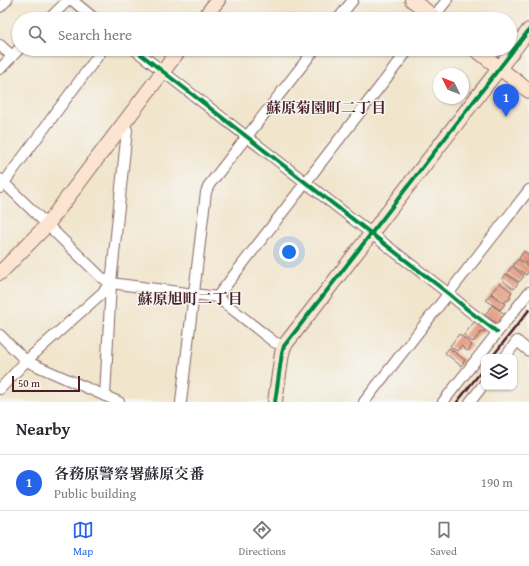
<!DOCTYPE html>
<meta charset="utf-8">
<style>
body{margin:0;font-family:"Gentium Book Plus","Noto Serif JP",serif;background:#f2f2f3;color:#2b2b33}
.controls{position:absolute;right:12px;bottom:12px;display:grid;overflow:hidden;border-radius:8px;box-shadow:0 1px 3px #0004}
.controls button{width:36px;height:36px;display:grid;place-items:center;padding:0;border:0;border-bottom:1px solid #e1e1e2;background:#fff;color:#2b2b33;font:20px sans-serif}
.compass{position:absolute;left:433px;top:68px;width:36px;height:36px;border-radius:50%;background:#fff;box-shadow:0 1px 3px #0004;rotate:313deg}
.scale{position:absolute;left:12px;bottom:10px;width:68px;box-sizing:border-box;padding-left:4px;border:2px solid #4a1f2b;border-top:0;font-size:11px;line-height:14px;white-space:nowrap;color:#4a1f2b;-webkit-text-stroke:3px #f6f6f2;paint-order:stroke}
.you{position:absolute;left:289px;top:252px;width:14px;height:14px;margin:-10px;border:3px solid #fff;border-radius:50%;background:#1a73e8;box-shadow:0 0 0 6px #1a73e833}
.badge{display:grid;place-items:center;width:26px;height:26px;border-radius:50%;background:#2563eb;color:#fff;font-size:13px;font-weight:700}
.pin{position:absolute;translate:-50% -33px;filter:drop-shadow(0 1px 2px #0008)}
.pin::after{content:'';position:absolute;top:21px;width:14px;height:12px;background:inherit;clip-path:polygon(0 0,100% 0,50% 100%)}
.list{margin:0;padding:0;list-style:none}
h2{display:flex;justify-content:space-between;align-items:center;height:52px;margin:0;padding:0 16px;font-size:17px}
h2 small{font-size:13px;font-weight:400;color:#7c7c81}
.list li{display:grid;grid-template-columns:26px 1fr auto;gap:12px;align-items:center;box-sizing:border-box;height:56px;padding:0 16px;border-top:1px solid #e1e1e2}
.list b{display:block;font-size:15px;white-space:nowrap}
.list p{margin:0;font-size:13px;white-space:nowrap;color:#7c7c81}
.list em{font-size:13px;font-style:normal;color:#7c7c81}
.icon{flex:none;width:22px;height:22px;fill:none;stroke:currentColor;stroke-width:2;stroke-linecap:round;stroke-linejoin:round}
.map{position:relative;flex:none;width:529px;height:402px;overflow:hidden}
.search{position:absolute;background:#fff;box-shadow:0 1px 3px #0004;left:12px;right:12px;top:12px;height:44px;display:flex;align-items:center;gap:10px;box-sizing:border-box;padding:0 14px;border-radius:22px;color:#7c7c81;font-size:15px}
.sheet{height:108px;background:#fff}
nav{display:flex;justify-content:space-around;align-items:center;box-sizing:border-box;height:56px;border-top:1px solid #e1e1e2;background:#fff;font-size:11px;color:#7c7c81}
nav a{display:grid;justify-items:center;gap:2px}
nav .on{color:#2563eb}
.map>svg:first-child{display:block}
.building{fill:#df9275}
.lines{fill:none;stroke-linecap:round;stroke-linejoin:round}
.street-casing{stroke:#846463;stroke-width:12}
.secondary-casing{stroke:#846463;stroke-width:16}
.street{stroke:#fff;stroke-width:10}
.secondary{stroke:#fce5d0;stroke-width:14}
.rail{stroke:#4a1f2b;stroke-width:2.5}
.cycleway-casing{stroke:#f6f6f2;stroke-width:6}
.cycleway{stroke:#00873e;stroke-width:4}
.labels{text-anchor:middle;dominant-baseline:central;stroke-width:3;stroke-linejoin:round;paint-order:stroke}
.neighbourhood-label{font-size:15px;font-weight:bold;fill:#4a1f2b;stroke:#f6f6f2}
</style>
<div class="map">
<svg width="529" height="402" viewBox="0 0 529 402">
<rect width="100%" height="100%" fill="#f6f6f2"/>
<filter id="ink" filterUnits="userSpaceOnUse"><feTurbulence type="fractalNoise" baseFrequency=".025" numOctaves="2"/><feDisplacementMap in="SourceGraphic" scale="8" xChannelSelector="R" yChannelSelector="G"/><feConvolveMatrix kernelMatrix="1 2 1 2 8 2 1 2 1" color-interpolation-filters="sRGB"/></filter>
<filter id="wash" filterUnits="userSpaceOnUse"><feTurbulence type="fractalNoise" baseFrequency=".012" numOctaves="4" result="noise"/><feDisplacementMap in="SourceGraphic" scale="16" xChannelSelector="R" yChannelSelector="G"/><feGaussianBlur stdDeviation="0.9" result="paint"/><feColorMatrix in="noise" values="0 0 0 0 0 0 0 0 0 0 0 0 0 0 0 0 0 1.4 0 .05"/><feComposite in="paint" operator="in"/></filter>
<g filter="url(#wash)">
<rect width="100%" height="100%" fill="#f1e5cc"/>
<g id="blocks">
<g class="building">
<path d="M524 251 529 255V266L519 258Z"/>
<path d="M518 259 529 268V271L526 275 513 265Z"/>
<path d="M512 266 524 276 519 282 507 273Z"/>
<path d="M506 274 518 283 514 289 502 280Z"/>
<path d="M500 283 512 292 509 296 511 298 508 300H507L504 303 491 293 496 287H497Z"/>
<path d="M491 294 505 304 500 310 486 300Z"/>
<path d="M492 305 506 315 498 324 494 321H493L485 315Z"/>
<path d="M475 321 485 327 484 329 485 330 483 333 481 332 473 342 464 335Z"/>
<path d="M459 334 469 342V343L472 345 468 351 464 349V348L461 346 457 351 452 347V348L450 346Z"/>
<path d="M449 348 465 360 461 366 445 353Z"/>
</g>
</g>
</g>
<g filter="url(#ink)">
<use href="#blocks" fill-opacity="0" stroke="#846463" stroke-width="1"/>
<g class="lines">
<g class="street-casing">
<g id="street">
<path d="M72 0 95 19"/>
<path d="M0 7 7 0"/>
<path d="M49 19 68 0"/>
<path d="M338 19 353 0"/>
<path d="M432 19 447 0"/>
<path d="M0 45 12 56"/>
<path d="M134 49 449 294 468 310 497 332"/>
<path d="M0 69 19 49"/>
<path d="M0 179 101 277 111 283 217 297 274 342 284 346"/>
<path d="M0 188 103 49"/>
<path d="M217 297 409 49"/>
<path d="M0 335 26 361 37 366 119 402"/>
<path d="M505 357 517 341 529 351"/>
<path d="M0 389 26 361 102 293 111 283"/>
<path d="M105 396 111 283 127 130 123 124"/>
<path d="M181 402 206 192 209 185 315 49"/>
<path d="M364 402 529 190"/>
<path d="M443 402 529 292"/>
<path d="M470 402 484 384"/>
</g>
</g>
<g class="secondary-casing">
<g id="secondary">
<path d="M412 0 437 19"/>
<path d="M203 19 218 0"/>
<path d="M475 49 529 91"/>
<path d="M0 273 47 225 58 210 180 49"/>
<path d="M275 402 282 353 284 346 529 30"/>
</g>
</g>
<use href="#street" class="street"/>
<use href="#secondary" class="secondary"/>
<g class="rail">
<path d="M492 357 529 310"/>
<path d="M457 402 484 368"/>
</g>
<g class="cycleway-casing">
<g id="cycleway">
<path d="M134 49 449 294 468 310 497 332"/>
<path d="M275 402 282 353 284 346 529 30"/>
</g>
</g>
<use href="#cycleway" class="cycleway"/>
</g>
</g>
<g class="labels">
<g class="neighbourhood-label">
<text x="326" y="107">蘇原菊園町二丁目</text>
<text x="190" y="298">蘇原旭町二丁目</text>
</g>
</g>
</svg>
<div class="controls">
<button><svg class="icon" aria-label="layers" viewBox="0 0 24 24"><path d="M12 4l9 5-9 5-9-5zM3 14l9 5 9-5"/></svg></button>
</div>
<svg class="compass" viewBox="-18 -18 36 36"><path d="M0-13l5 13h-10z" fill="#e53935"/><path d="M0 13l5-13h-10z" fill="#7c7c81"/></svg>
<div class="scale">50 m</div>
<div class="you"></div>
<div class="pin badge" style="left:506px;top:117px">1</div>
<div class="search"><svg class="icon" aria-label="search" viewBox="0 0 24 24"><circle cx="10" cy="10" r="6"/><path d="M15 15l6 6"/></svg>Search here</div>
</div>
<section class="sheet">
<h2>Nearby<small></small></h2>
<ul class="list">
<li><span class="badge">1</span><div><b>各務原警察署蘇原交番</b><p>Public building</p></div><em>190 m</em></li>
</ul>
</section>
<nav>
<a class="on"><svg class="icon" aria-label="map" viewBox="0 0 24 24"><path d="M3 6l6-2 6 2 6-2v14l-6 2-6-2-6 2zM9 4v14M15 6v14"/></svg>Map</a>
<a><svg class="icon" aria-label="directions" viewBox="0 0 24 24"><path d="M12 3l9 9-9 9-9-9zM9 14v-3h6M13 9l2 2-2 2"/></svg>Directions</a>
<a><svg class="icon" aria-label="saved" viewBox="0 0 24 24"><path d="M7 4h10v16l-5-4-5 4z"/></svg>Saved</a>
</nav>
